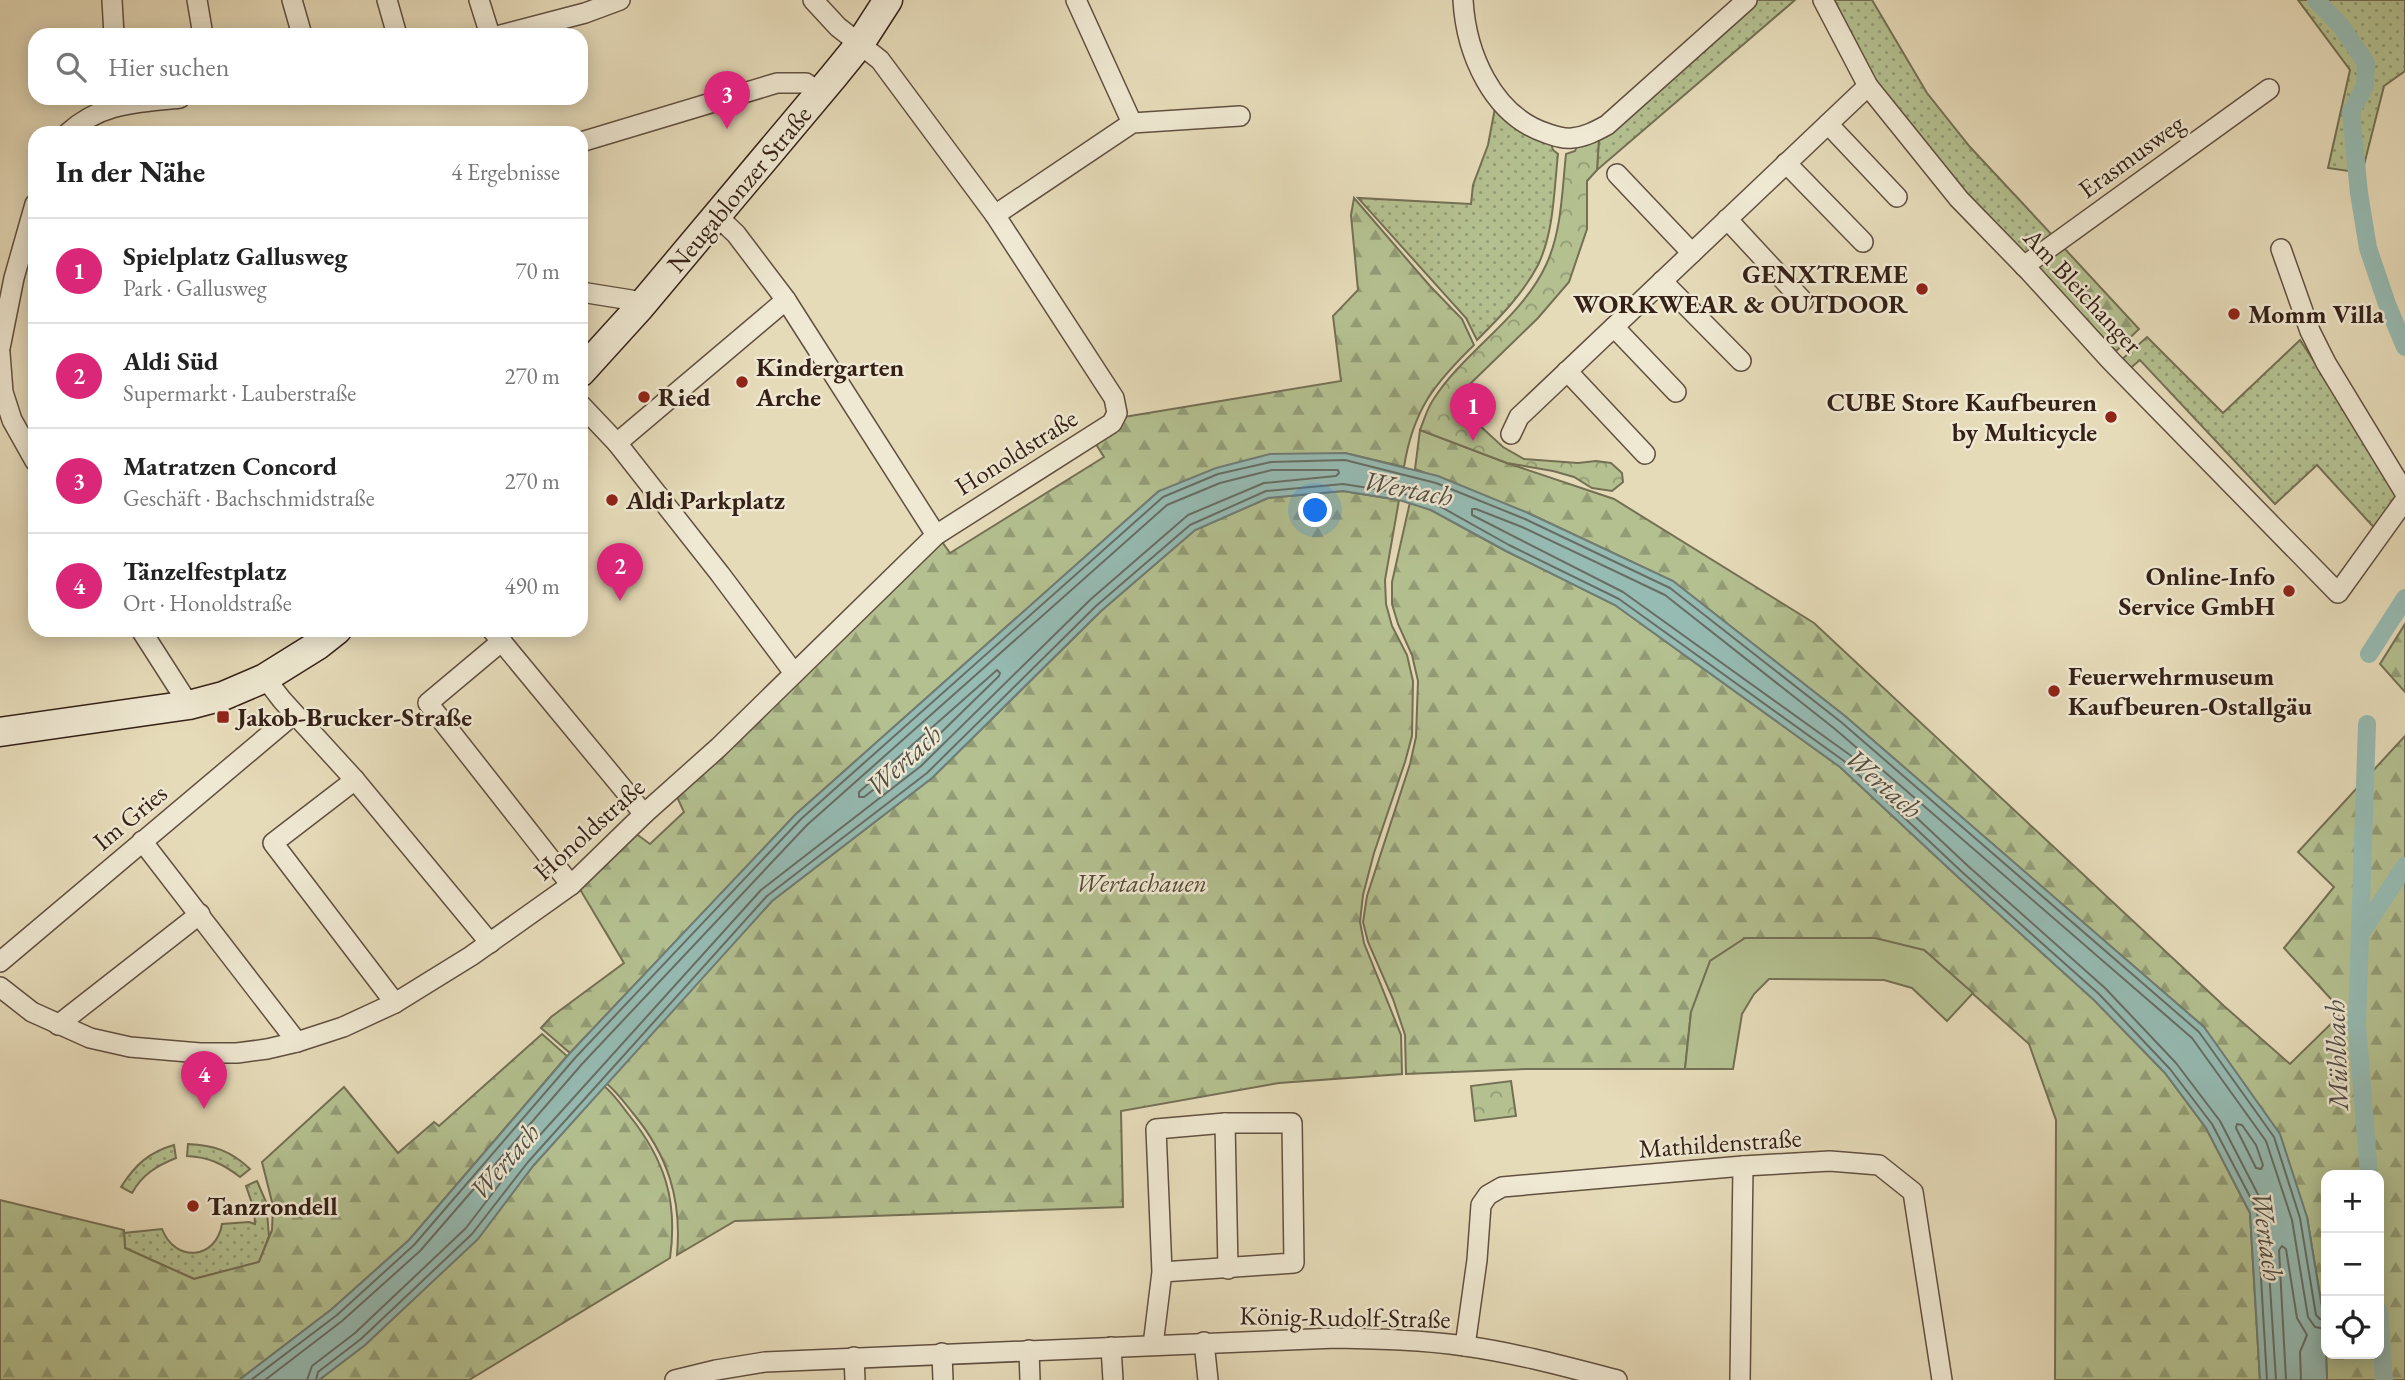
<!DOCTYPE html>
<html lang="de">
<meta charset="utf-8">
<style>
body{margin:0;font-family:"EB Garamond",serif;background:#f6f6f6;color:#222}
.controls{position:absolute;right:21px;bottom:21px;display:grid;overflow:hidden;border-radius:14px;box-shadow:0 4px 18px #0003}
.controls button{width:63px;height:63px;display:grid;place-items:center;padding:0;border:0;border-bottom:2px solid #e0e0e0;background:#fff;color:#222;font:35px sans-serif}
.you{position:absolute;left:1316px;top:511px;width:24px;height:24px;margin:-18px;border:5px solid #fff;border-radius:50%;background:#1a73e8;box-shadow:0 0 0 10px #1a73e833}
.badge{display:grid;place-items:center;width:46px;height:46px;border-radius:50%;background:#db2777;color:#fff;font-size:23px;font-weight:700}
.pin{position:absolute;translate:-50% -58px;filter:drop-shadow(0 2px 4px #0008)}
.pin::after{content:'';position:absolute;top:37px;width:24px;height:21px;background:inherit;clip-path:polygon(0 0,100% 0,50% 100%)}
.list{margin:0;padding:0;list-style:none}
h2{display:flex;justify-content:space-between;align-items:center;height:91px;margin:0;padding:0 28px;font-size:30px}
h2 small{font-size:23px;font-weight:400;color:#767676}
.list li{display:grid;grid-template-columns:46px 1fr auto;gap:21px;align-items:center;box-sizing:border-box;height:105px;padding:0 28px;border-top:2px solid #e0e0e0}
.list b{display:block;font-size:26px;white-space:nowrap}
.list p{margin:0;font-size:23px;white-space:nowrap;color:#767676}
.list em{font-size:23px;font-style:normal;color:#767676}
.icon{flex:none;width:38px;height:38px;fill:none;stroke:currentColor;stroke-width:2;stroke-linecap:round;stroke-linejoin:round}
.map{position:relative;flex:none;width:2405px;height:1380px;overflow:hidden}
.search{position:absolute;background:#fff;box-shadow:0 4px 18px #0003;left:28px;top:28px;width:560px;height:77px;display:flex;align-items:center;gap:18px;box-sizing:border-box;padding:0 24px;border-radius:21px;color:#767676;font-size:26px}
.panel{position:absolute;background:#fff;box-shadow:0 4px 18px #0003;left:28px;top:126px;width:560px;height:511px;border-radius:21px}
.map>svg:first-child{display:block}
.grass{fill:url(#grass-dots);stroke:#747054;stroke-width:2}
.forest{fill:url(#forest-firs);stroke:#747054;stroke-width:2;fill-rule:evenodd}
.park{fill:url(#park-crowns);stroke:#747054;stroke-width:2}
.garden{fill:#b4c090;stroke:#747054;stroke-width:2}
.water{fill:#96bbb3;stroke:#6f7d75;stroke-width:2}
.lines{fill:none;stroke-linecap:round;stroke-linejoin:round}
.shore{stroke:#666e65;stroke-width:2}
.canal{stroke:#96bbb3;stroke-width:18}
.street-casing{stroke:#615040;stroke-width:22}
.secondary-casing{stroke:#352117;stroke-width:31}
.street{stroke:#efe8d2;stroke-width:19}
.secondary{stroke:#efe8d2;stroke-width:28}
.poi-dot{fill:#8f2418;stroke:#efe8d2;stroke-width:2.5}
.labels{text-anchor:middle;dominant-baseline:central;stroke-width:5;stroke-linejoin:round;paint-order:stroke}
.street-label{font-size:26px;fill:#352117;stroke:#efe8d2}
.poi-label{font-size:26px;font-weight:bold;fill:#352117;stroke:#efe8d2;text-anchor:start}
.park-label{font-size:26px;font-style:italic;fill:#554935;stroke:#efe8d2}
.water-label{font-size:28px;font-style:italic;fill:#524f46;stroke:#efe8d2}
</style>
<div class="map">
<svg width="2405" height="1380" viewBox="0 0 2405 1380">
<defs>
<pattern id="grass-dots" width="8" height="8" patternUnits="userSpaceOnUse" patternTransform="scale(1.75)"><rect width="8" height="8" fill="#b4c090"/><path d="M2 2h.1M6 6h.1" fill="none" stroke="#939c75" stroke-width="1.8" stroke-linecap="round"/></pattern>
<pattern id="forest-firs" width="22" height="20" patternUnits="userSpaceOnUse" patternTransform="scale(1.75)"><rect width="22" height="20" fill="#b4c090"/><path d="M5 1l3.5 6h-7zM16 11l3.5 6h-7z" fill="#939c75"/></pattern>
<pattern id="park-crowns" width="20" height="18" patternUnits="userSpaceOnUse" patternTransform="scale(1.75)"><rect width="20" height="18" fill="#b4c090"/><path d="M2 6a3 3 0 1 1 6 0M12 15a3 3 0 1 1 6 0" fill="none" stroke="#939c75"/></pattern>
</defs>
<rect width="100%" height="100%" fill="#e6dbb9"/>
<filter id="stains"><feTurbulence type="fractalNoise" baseFrequency=".00286" numOctaves="4"/><feColorMatrix values="0 0 0 0 .2 0 0 0 0 .09 0 0 0 0 .02 0 0 0 .5 -.17"/></filter>
<radialGradient id="worn" r=".72"><stop offset=".6" stop-color="#630" stop-opacity="0"/><stop offset="1" stop-color="#630" stop-opacity=".3"/></radialGradient>
<g class="grass">
<path d="M1757 0H1795L1597 170 1599 138Z"/>
<path d="M1829 0H1872L1927 93 1970 147 2054 237 2023 259 1939 167 1873 84Z"/>
<path d="M2298 0H2405V71L2384 86 2362 173 2328 168 2350 70Z"/>
<path d="M1496 103 1550 140 1553 150 1558 154C1554 190 1554 232 1538 265 1523 294 1500 317 1477 340L1466 318 1358 198 1471 204 1473 185 1488 145Z"/>
<path d="M2147 337 2223 413 2300 340 2403 497 2378 532 2317 465 2275 504 2140 360 2128 370 2120 361Z"/>
<path d="M188 1144C214 1145 231 1151 250 1169L240 1177C223 1164 209 1157 187 1156Z"/>
<path d="M174 1145 176 1158C156 1166 142 1175 132 1193L121 1187C135 1165 149 1152 174 1145Z"/>
<path d="M257 1181 266 1202 269 1236 259 1262 194 1279 125 1248 124 1233 162 1229C175 1263 216 1260 222 1224L249 1222 255 1224 254 1209 246 1186Z"/>
</g>
<g class="forest">
<path d="M1354 198 1430 286 1462 319 1474 345C1434 384 1413 410 1404 467L1345 453 1159 491 796 814 570 1053 541 1028 551 1017 624 963 578 886 635 833 650 844 684 812 677 797 940 539 950 553 1104 457 1094 441 1124 417 1341 381 1333 316 1358 290 1351 215Z"/>
<path d="M2064 248 2139 329 2116 351 2036 269Z"/>
<path d="M1420 430 1507 463 1614 499 1814 623 2224 1006 2290 1064 2343 1012 2284 948 2334 887 2298 852 2405 736V1380H2327L2325 1326 2307 1217 2204 1027 1845 716 1673 581 1528 513 1415 469ZM2326 1175H2379V1354H2326Z"/>
<path d="M1343 491 1399 500 1385 580 1386 604 1392 626 1407 655 1413 681 1412 736 1405 762 1374 853 1363 895 1360 922 1364 943 1401 1035 1402 1074 1279 1083 1121 1111 1123 1207 735 1221 677 1255C682 1199 668 1155 632 1112 624 1102 616 1091 606 1083L772 901 932 778 1101 611 1195 530 1268 498Z"/>
<path d="M1410 502 1431 510 1506 551 1615 605 1840 767 1958 877 2094 1000 2165 1073 2206 1128 2250 1213 2260 1380H2055L2056 1120 2029 1044 1924 950 1744 938 1691 1012 1685 1069H1526L1406 1074 1405 1035 1393 999 1368 942 1363 922 1367 896 1410 764 1416 737 1418 681 1412 655 1398 624 1392 604V582Z"/>
<path d="M2405 624V692L2380 664Z"/>
<path d="M542 1034 567 1056 409 1240 332 1309 239 1380H0V1200L124 1230 125 1248 194 1279 259 1262 272 1230 273 1206 262 1162 344 1087 398 1153 434 1122 439 1126Z"/>
<path d="M604 1086C614 1094 621 1105 629 1115 665 1160 678 1201 670 1258L469 1380H319L365 1345 477 1239 533 1166Z"/>
</g>
<g class="park">
<path d="M1599 138 1597 170 1587 181V229L1569 282 1538 318 1469 385 1455 403 1503 447 1524 459 1578 463 1596 461 1611 463 1622 473 1623 482 1612 491 1592 488 1574 477 1553 471 1507 463 1420 430C1424 420 1427 409 1433 400 1464 351 1521 319 1546 265 1562 231 1562 190 1566 154L1575 151 1578 144Z"/>
<path d="M1511 1081 1516 1116 1475 1121 1471 1086Z"/>
</g>
<path class="garden" d="M1745 938H1875L1924 950 1973 993 1947 1021 1912 988 1884 980 1769 979 1754 994 1742 1014 1733 1069H1685L1691 1012 1710 961Z"/>
<path class="water" d="M1345 453 1438 476 1528 513 1673 581 1845 716 2204 1027 2280 1134 2307 1217 2325 1326 2327 1380H2260L2250 1213 2206 1128 2165 1073 2094 1000 1958 877 1840 767 1615 605 1506 551 1431 510 1399 500 1343 491 1268 498 1195 530 1101 611 932 778 772 901 533 1166 478 1239 365 1345 319 1380H239L332 1309 409 1240 570 1053 796 814 1159 491 1216 468 1270 454Z"/>
<g class="lines">
<g class="shore">
<path d="M997 670 1000 673 999 676 915 758 864 797H859V792Z"/>
<path d="M2237 1124 2242 1125 2256 1145 2263 1165 2261 1169 2256 1168 2236 1128Z"/>
<path d="M251 1380 337 1315 414 1245 575 1058 801 819 1163 497 1218 474 1271 462 1345 460 1436 483 1525 519 1670 588 1841 722 2199 1032 2274 1137 2300 1218 2316 1315 2320 1319 2326 1320"/>
<path d="M265 1380 342 1321 420 1251 582 1064 807 825 1167 505 1220 483 1272 470H1338L1339 473 1336 476 1264 483 1188 515 1091 599 921 766 761 890 521 1156 466 1228 355 1333 312 1366 307 1380"/>
<path d="M316 1380 318 1372 361 1339 472 1234 528 1162 767 896 927 773 1096 606 1190 525 1266 491 1343 484 1401 493 1434 503 1509 545 1619 599 1844 761 1962 872 2099 994 2170 1069 2212 1124 2257 1210 2267 1380"/>
<path d="M2276 1380 2265 1208 2220 1121 2176 1063 2105 988 1968 866 1850 755 1623 592 1472 515V509H1476L1522 527 1665 595 1835 729 2192 1038 2266 1141 2292 1220 2308 1317 2315 1327 2326 1329"/>
<path d="M2286 1380 2279 1250 2282 1246 2286 1249 2297 1318 2307 1335 2300 1352 2301 1380"/>
</g>
<g class="canal">
<path d="M2316 0 2341 26 2366 63 2365 86 2351 112 2359 193 2368 248 2387 304 2405 347"/>
<path d="M2369 654 2405 598"/>
<path d="M2367 724 2357 1025 2369 1175"/>
<path d="M2361 933 2405 866"/>
<path d="M2379 1311 2384 1380"/>
</g>
<g class="street-casing">
<g id="street">
<path d="M112 0 114 35"/>
<path d="M197 0 203 35"/>
<path d="M292 0 302 35"/>
<path d="M387 0 397 35"/>
<path d="M479 0 490 35"/>
<path d="M1076 0 1132 123"/>
<path d="M1463 0C1466 53 1492 115 1546 133 1555 136 1563 139 1572 138 1585 137 1596 131 1607 125L1747 0"/>
<path d="M1823 0 1868 86 1959 199 2030 272 2111 361 2338 593 2405 500"/>
<path d="M501 35 585 13 620 0"/>
<path d="M1828 124 1897 197"/>
<path d="M68 133C102 102 137 103 180 98"/>
<path d="M581 142 777 83H806L819 93"/>
<path d="M1786 163 1863 242"/>
<path d="M1617 174 1692 253"/>
<path d="M716 215 736 234 786 300 936 535"/>
<path d="M995 215 1132 123 1240 116"/>
<path d="M1727 219 1803 301"/>
<path d="M2281 249 2310 331 2326 363 2405 493"/>
<path d="M2024 266 2269 89"/>
<path d="M1662 281 1741 361"/>
<path d="M581 292 631 300 640 307"/>
<path d="M1614 327 1676 392"/>
<path d="M0 348 14 278 35 204"/>
<path d="M0 353 3 392 12 420 35 461"/>
<path d="M1567 371 1645 454"/>
<path d="M581 405 617 443 720 574 794 673"/>
<path d="M1511 434 1519 417 1868 86"/>
<path d="M617 443 786 300"/>
<path d="M141 630 189 705"/>
<path d="M492 630 644 814"/>
<path d="M502 641 428 703 571 885"/>
<path d="M265 678 282 700 355 780 490 943"/>
<path d="M355 780 273 843 395 1003"/>
<path d="M142 841 297 1042"/>
<path d="M0 962 294 714"/>
<path d="M0 987 32 1012 90 1038 130 1047 200 1053H237L267 1049 297 1042 343 1027 395 1003 471 956 571 885 644 814 719 747 936 535 1112 423 1117 413 1114 398 995 215 880 60 838 27 813 0"/>
<path d="M58 1025 200 914"/>
<path d="M1225 1123 1228 1269"/>
<path d="M1204 1342 1208 1380"/>
<path d="M1153 1345 1162 1272 1156 1129 1225 1123H1292L1294 1263 1162 1272"/>
<path d="M1465 1346 1477 1260 1481 1205 1488 1195 1502 1187 1743 1166 1830 1161 1879 1165 1913 1192 1942 1380"/>
<path d="M1111 1347 1113 1380"/>
<path d="M1029 1350 1030 1380"/>
<path d="M942 1353 943 1380"/>
<path d="M854 1357 855 1380"/>
<path d="M675 1380 716 1370 765 1362 1336 1338C1379 1339 1422 1340 1465 1346 1516 1353 1567 1367 1617 1380"/>
<path d="M1740 1380 1743 1166"/>
</g>
</g>
<g class="secondary-casing">
<g id="secondary">
<path d="M581 372 640 307 833 77 859 45 888 0"/>
<path d="M0 732 189 705 223 696 265 678 318 645 337 630"/>
</g>
</g>
<use href="#street" class="street"/>
<use href="#secondary" class="secondary"/>
</g>
<g class="poi-dot">
<circle cx="1922" cy="289" r="7"/>
<circle cx="2234" cy="314" r="7"/>
<circle cx="742" cy="382" r="7"/>
<circle cx="644" cy="397" r="7"/>
<circle cx="2111" cy="417" r="7"/>
<circle cx="612" cy="500" r="7"/>
<circle cx="2289" cy="591" r="7"/>
<circle cx="2054" cy="691" r="7"/>
<rect x="216" y="710" width="14" height="14" rx="3.5"/>
<circle cx="193" cy="1206" r="7"/>
</g>
<g class="labels">
<g class="street-label">
<text transform="translate(2131 156) rotate(-36)">Erasmusweg</text>
<text transform="translate(739 189) rotate(-50)">Neugablonzer Straße</text>
<text transform="translate(2083 291) rotate(47)">Am Bleichanger</text>
<text transform="translate(1016 452) rotate(-32)">Honoldstraße</text>
<text transform="translate(130 817) rotate(-40)">Im Gries</text>
<text transform="translate(589 829) rotate(-42)">Honoldstraße</text>
<text transform="translate(1720 1143) rotate(-4)">Mathildenstraße</text>
<text transform="translate(1345 1317) rotate(1)">König-Rudolf-Straße</text>
</g>
<g class="poi-label">
<text x="1908" y="274" text-anchor="end">GENXTREME<tspan x="1908" dy="30">WORKWEAR &amp; OUTDOOR</tspan></text>
<text x="2248" y="314">Momm Villa</text>
<text x="756" y="367">Kindergarten<tspan x="756" dy="30">Arche</tspan></text>
<text x="658" y="397">Ried</text>
<text x="2097" y="402" text-anchor="end">CUBE Store Kaufbeuren<tspan x="2097" dy="30">by Multicycle</tspan></text>
<text x="626" y="500">Aldi Parkplatz</text>
<text x="2275" y="576" text-anchor="end">Online-Info<tspan x="2275" dy="30">Service GmbH</tspan></text>
<text x="2068" y="676">Feuerwehrmuseum<tspan x="2068" dy="30">Kaufbeuren-Ostallgäu</tspan></text>
<text x="237" y="717">Jakob-Brucker-Straße</text>
<text x="207" y="1206">Tanzrondell</text>
</g>
<g class="park-label">
<text x="1141" y="883">Wertachauen</text>
</g>
<g class="water-label">
<text transform="translate(1408 488) rotate(11)">Wertach</text>
<text transform="translate(903 760) rotate(-42)">Wertach</text>
<text transform="translate(1884 783) rotate(41)">Wertach</text>
<text transform="translate(2336 1055) rotate(-92)">Mühlbach</text>
<text transform="translate(504 1161) rotate(-49)">Wertach</text>
<text transform="translate(2268 1236) rotate(82)">Wertach</text>
</g>
</g>
<rect width="100%" height="100%" filter="url(#stains)"/>
<rect width="100%" height="100%" fill="url(#worn)"/>
</svg>
<div class="controls">
<button>+</button>
<button>−</button>
<button><svg class="icon" aria-label="locate" viewBox="0 0 24 24"><circle cx="12" cy="12" r="6"/><path d="M12 2v4M12 18v4M2 12h4M18 12h4"/></svg></button>
</div>
<div class="you"></div>
<div class="pin badge" style="left:1473px;top:441px">1</div>
<div class="pin badge" style="left:620px;top:601px">2</div>
<div class="pin badge" style="left:727px;top:129px">3</div>
<div class="pin badge" style="left:204px;top:1109px">4</div>
<div class="search"><svg class="icon" aria-label="search" viewBox="0 0 24 24"><circle cx="10" cy="10" r="6"/><path d="M15 15l6 6"/></svg>Hier suchen</div>
<section class="panel">
<h2>In der Nähe<small>4 Ergebnisse</small></h2>
<ul class="list">
<li><span class="badge">1</span><div><b>Spielplatz Gallusweg</b><p>Park · Gallusweg</p></div><em>70 m</em></li>
<li><span class="badge">2</span><div><b>Aldi Süd</b><p>Supermarkt · Lauberstraße</p></div><em>270 m</em></li>
<li><span class="badge">3</span><div><b>Matratzen Concord</b><p>Geschäft · Bachschmidstraße</p></div><em>270 m</em></li>
<li><span class="badge">4</span><div><b>Tänzelfestplatz</b><p>Ort · Honoldstraße</p></div><em>490 m</em></li>
</ul>
</section>
</div>
